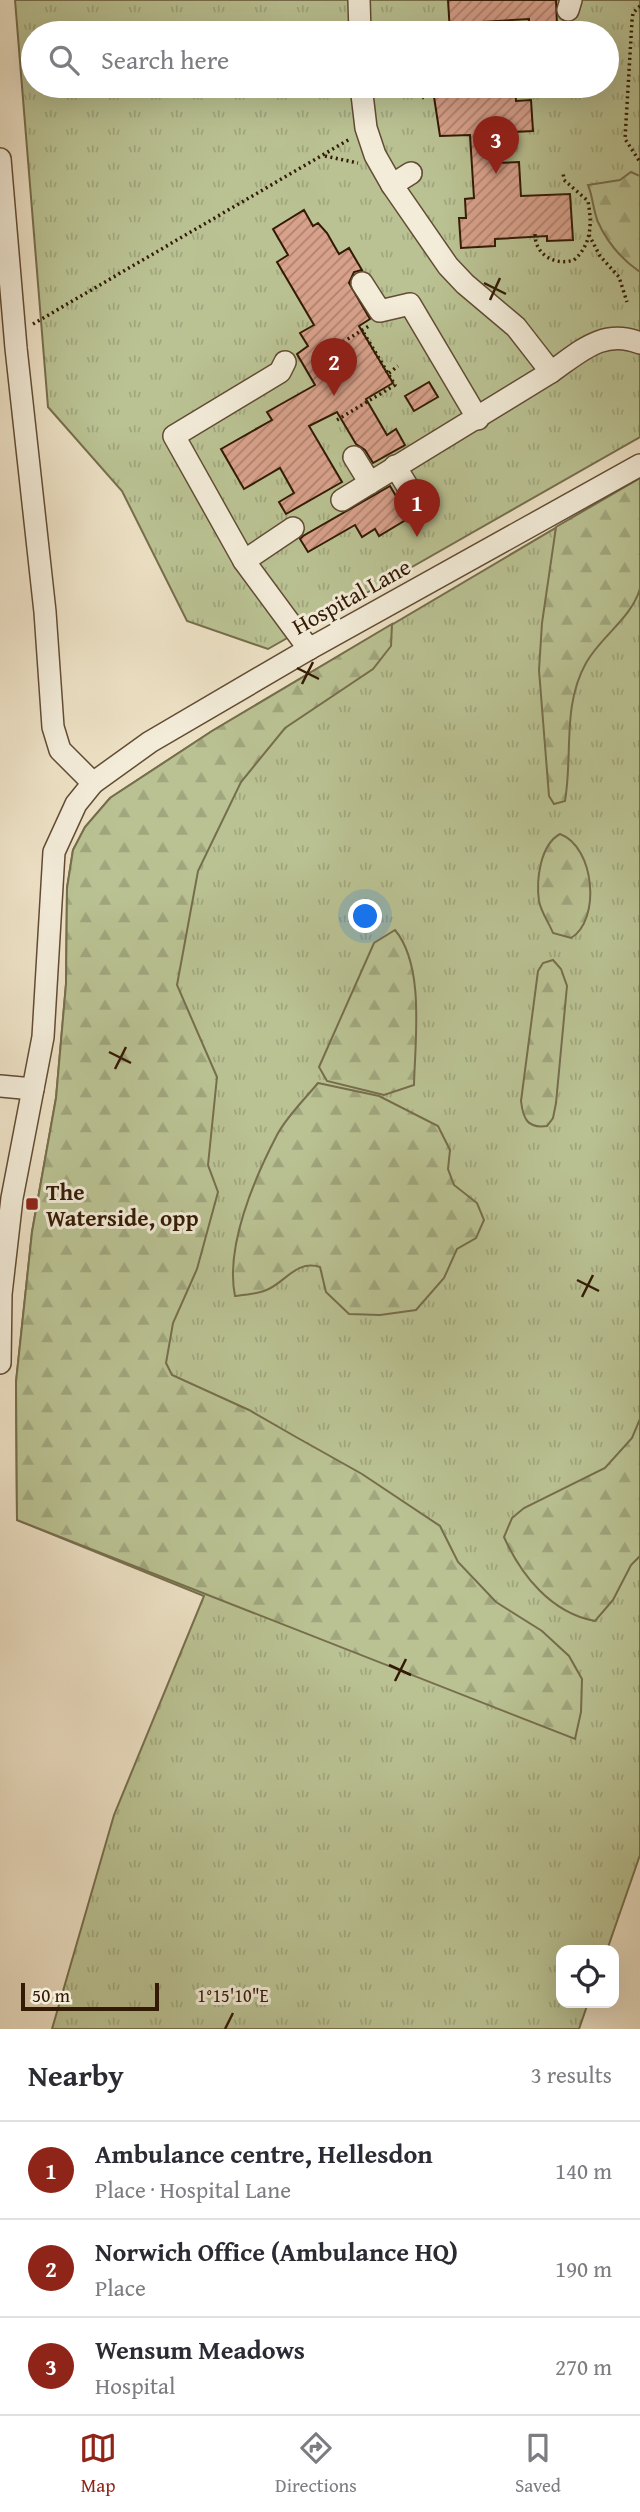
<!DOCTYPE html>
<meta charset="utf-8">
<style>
body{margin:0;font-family:"Gentium Book Plus",serif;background:#f2f2f3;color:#2b2b33}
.controls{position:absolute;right:21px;bottom:21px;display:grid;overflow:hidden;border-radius:14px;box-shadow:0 7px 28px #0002}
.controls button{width:63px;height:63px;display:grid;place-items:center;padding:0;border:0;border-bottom:2px solid #e1e1e2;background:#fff;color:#2b2b33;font:35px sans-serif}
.scale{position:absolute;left:21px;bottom:18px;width:138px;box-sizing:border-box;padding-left:7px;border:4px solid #331a04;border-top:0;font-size:19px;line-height:24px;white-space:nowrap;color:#331a04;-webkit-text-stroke:5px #f3ecd9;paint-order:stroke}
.you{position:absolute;left:366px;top:917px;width:24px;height:24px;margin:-18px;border:5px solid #fff;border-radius:50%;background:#1a73e8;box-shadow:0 0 0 10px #1a73e833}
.badge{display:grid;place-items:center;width:46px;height:46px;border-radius:50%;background:#8f2418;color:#fff;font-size:23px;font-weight:700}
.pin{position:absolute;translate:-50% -58px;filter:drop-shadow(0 2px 4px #0008)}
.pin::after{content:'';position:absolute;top:37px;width:24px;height:21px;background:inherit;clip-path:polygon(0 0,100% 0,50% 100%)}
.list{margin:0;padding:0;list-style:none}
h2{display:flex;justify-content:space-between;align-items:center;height:91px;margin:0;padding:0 28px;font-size:30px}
h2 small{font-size:23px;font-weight:400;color:#7c7c81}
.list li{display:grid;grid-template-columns:46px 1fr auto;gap:21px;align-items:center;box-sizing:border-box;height:98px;padding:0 28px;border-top:2px solid #e1e1e2}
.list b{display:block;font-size:26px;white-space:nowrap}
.list p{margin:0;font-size:23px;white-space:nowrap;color:#7c7c81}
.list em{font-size:23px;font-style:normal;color:#7c7c81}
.icon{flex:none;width:38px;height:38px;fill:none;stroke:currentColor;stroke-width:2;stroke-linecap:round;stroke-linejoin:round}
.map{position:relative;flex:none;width:640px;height:2029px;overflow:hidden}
.search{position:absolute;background:#fff;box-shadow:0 7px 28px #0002;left:21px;right:21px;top:21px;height:77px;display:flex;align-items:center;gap:18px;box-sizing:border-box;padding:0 24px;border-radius:38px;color:#7c7c81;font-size:26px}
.sheet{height:385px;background:#fff}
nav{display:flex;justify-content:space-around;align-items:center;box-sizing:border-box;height:98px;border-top:2px solid #e1e1e2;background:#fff;font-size:19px;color:#7c7c81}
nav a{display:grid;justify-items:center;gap:4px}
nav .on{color:#8f2418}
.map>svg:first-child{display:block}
.grass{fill:url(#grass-tufts);stroke:#766e4c;stroke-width:2;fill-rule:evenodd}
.forest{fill:url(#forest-firs);stroke:#766e4c;stroke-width:2}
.building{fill:url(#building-hatch);stroke:#331a04;stroke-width:2}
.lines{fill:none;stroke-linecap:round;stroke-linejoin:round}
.minor-casing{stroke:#624c34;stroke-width:24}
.path{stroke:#331a04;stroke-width:3.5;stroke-dasharray:2 3.5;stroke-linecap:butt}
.minor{stroke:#f3ecd9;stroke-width:21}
.ticks{fill:none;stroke:#331a04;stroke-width:2.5}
.poi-dot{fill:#8f2418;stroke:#f3ecd9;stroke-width:2.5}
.labels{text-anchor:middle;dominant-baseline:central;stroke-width:6;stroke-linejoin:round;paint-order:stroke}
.street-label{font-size:23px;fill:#331a04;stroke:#f3ecd9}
.poi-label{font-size:23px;font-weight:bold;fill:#331a04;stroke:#f3ecd9;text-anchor:start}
.ticks-label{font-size:18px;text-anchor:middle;fill:#331a04;stroke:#f3ecd9;stroke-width:6;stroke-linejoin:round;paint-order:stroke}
</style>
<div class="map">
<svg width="640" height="2029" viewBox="0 0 640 2029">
<defs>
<pattern id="grass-tufts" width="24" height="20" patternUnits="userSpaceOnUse" patternTransform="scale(1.75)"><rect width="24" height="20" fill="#bac293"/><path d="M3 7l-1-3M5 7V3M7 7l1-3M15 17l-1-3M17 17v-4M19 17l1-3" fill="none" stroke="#a0a67d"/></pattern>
<pattern id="forest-firs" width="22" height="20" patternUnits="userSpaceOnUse" patternTransform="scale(1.75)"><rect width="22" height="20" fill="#bac293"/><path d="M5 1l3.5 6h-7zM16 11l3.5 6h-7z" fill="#a0a67d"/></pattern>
<pattern id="building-hatch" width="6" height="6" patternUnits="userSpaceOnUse" patternTransform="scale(1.75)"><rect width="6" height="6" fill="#d8a18b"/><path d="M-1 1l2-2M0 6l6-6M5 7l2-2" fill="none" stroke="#b0826f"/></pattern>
</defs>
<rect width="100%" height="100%" fill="#ede1c5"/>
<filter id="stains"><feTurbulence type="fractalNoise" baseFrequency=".00286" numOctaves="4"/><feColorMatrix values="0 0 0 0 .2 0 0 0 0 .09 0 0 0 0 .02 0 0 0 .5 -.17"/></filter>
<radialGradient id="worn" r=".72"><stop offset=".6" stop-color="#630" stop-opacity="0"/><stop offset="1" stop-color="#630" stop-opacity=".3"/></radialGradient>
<g class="grass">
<path d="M15 0H640V437L268 649 187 621 122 491 48 407ZM33 33H607V86H33Z"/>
<path d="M640 478V1855L607 1950H561V2003H588L579 2029H52L114 1815 204 1596 17 1520 16 1382 32 1232 56 1098 66 984 67 888 73 850 85 827 110 798 212 731Z"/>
</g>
<g class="forest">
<path d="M631 172 640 176V272C621 259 608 244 598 222 593 210 593 197 588 185L620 180Z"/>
<path d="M640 478V589C630 620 601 636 586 663 562 706 573 754 565 801L554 804 549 796 539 670 542 623 556 527Z"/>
<path d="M392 624 391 646 373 669 285 728 241 782 198 871 177 985 217 1077 208 1165 218 1192 197 1269 173 1323 166 1363 172 1375 249 1410 296 1437 362 1474 440 1526 458 1562 496 1602 542 1631 569 1656 582 1679 581 1712 575 1739 17 1520 16 1382 32 1232 56 1098 66 984 67 888 73 850 85 827 110 798 212 731Z"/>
<path d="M560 834C595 847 601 920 571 938L553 933C549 923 541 912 539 901 536 880 540 845 560 834Z"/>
<path d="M395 930C425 966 415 1040 414 1085L384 1095 327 1081 319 1067 374 943Z"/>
<path d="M553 960 561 969 567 986 556 1103 553 1118 547 1126C527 1129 523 1118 521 1101L538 971 543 963Z"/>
<path d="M318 1083 379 1096 438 1126 450 1150 448 1169 454 1185 477 1203 484 1220 476 1238 457 1249 444 1278 416 1310 380 1315 349 1314 326 1292 320 1267C295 1259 284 1285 264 1291 255 1294 244 1295 235 1296 225 1247 254 1179 277 1135 287 1116 305 1099 318 1083Z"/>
<path d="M640 1419V1556L631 1565 613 1600 595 1621C551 1613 521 1575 504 1537L512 1518 524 1508 605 1468 632 1438Z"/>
</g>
<g class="building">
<path d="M448 0H556L557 25 529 27V19L482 22 483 33 450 32Z"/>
<path d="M465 86H515L516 101 531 100 533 131 495 133 496 163 519 162 521 196 570 194 573 240 547 241V236L495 239V246L461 248 459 218H466L465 199 474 198 470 135 440 136 434 97 466 95Z"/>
<path d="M304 210 313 226 318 223 327 233 339 254 349 248 362 270 354 272 349 283 370 319 359 326 393 383 366 399 387 435 396 429 405 445 373 463 365 450 356 444 337 412 309 426 342 482 286 514 279 502 294 493 280 468 244 489 221 449 272 420 267 412 315 385 297 354 308 346 300 333 314 325 277 262 288 255 273 229Z"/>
<path d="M429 382 438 397 414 411 405 396Z"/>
<path d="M390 486 409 518 379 536 375 529 362 537 355 525 308 552 300 539 303 536Z"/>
</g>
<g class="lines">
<g class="minor-casing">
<g id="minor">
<path d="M359 0 360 33"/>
<path d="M568 10 571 0"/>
<path d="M361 86 366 128 375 155 392 185 448 266 465 284 516 327 551 372C580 352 603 328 640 343"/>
<path d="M0 159 16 348 45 612 53 727 60 750 93 783"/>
<path d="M392 185 411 173"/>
<path d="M362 283 380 311 410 304 478 419"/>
<path d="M285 362 280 372 174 436 244 561 309 649"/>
<path d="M354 457 370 483"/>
<path d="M395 466 417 502"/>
<path d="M342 500 551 372"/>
<path d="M244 561 293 528"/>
<path d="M0 1086 33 1089"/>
<path d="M0 1363 1 1294 12 1198 43 1037 54 852 76 804 93 783 150 742 309 649 640 465"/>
</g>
</g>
<g class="path">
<path d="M640 6 633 13 632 21 625 139 640 162"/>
<path d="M381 86 399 87 424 98"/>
<path d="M325 156 358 163"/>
<path d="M535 234C535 255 555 266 574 260 592 244 592 223 588 201L564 180 563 173"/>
<path d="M589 235 600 256 619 277 627 302"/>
<path d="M33 324 350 139"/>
<path d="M343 342 369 326"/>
<path d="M389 373 398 366"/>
<path d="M337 420 395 385 362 330"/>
</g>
<use href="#minor" class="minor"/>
</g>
<path class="ticks" d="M484 283 506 294M490 300 500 278M297 668 319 679M302 684 313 662M109 1052 131 1063M115 1069 126 1047M577 1280 599 1291M582 1297 593 1275M389 1665 411 1675M395 1681 406 1659M225 2029 233 2013"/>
<rect class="poi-dot" x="25" y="1197" width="14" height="14" rx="3.5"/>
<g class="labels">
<g class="street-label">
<text transform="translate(351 596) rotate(-29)">Hospital Lane</text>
</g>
<g class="poi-label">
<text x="46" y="1191">The<tspan x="46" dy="26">Waterside, opp</tspan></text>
</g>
</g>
<g class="ticks-label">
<text x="233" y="2002">1°15'10"E</text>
</g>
<rect width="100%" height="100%" filter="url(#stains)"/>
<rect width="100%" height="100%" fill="url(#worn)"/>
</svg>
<div class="controls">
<button><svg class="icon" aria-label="locate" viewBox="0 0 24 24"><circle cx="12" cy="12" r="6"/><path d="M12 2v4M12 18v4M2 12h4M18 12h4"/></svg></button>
</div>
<div class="scale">50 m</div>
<div class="you"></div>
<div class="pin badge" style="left:417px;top:537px">1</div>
<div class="pin badge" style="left:334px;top:396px">2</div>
<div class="pin badge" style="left:496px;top:174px">3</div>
<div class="search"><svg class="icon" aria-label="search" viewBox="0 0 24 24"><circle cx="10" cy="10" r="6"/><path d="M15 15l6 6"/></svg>Search here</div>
</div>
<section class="sheet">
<h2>Nearby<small>3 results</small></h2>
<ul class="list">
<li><span class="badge">1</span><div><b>Ambulance centre, Hellesdon</b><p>Place · Hospital Lane</p></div><em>140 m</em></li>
<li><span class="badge">2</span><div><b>Norwich Office (Ambulance HQ)</b><p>Place</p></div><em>190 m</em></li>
<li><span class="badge">3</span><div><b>Wensum Meadows</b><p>Hospital</p></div><em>270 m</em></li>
</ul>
</section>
<nav>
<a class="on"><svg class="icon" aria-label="map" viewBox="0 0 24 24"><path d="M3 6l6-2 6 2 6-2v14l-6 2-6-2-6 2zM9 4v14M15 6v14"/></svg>Map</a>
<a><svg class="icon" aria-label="directions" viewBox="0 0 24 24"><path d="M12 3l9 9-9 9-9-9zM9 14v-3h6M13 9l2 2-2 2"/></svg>Directions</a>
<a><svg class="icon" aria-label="saved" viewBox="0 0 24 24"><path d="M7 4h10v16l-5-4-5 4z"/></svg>Saved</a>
</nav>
